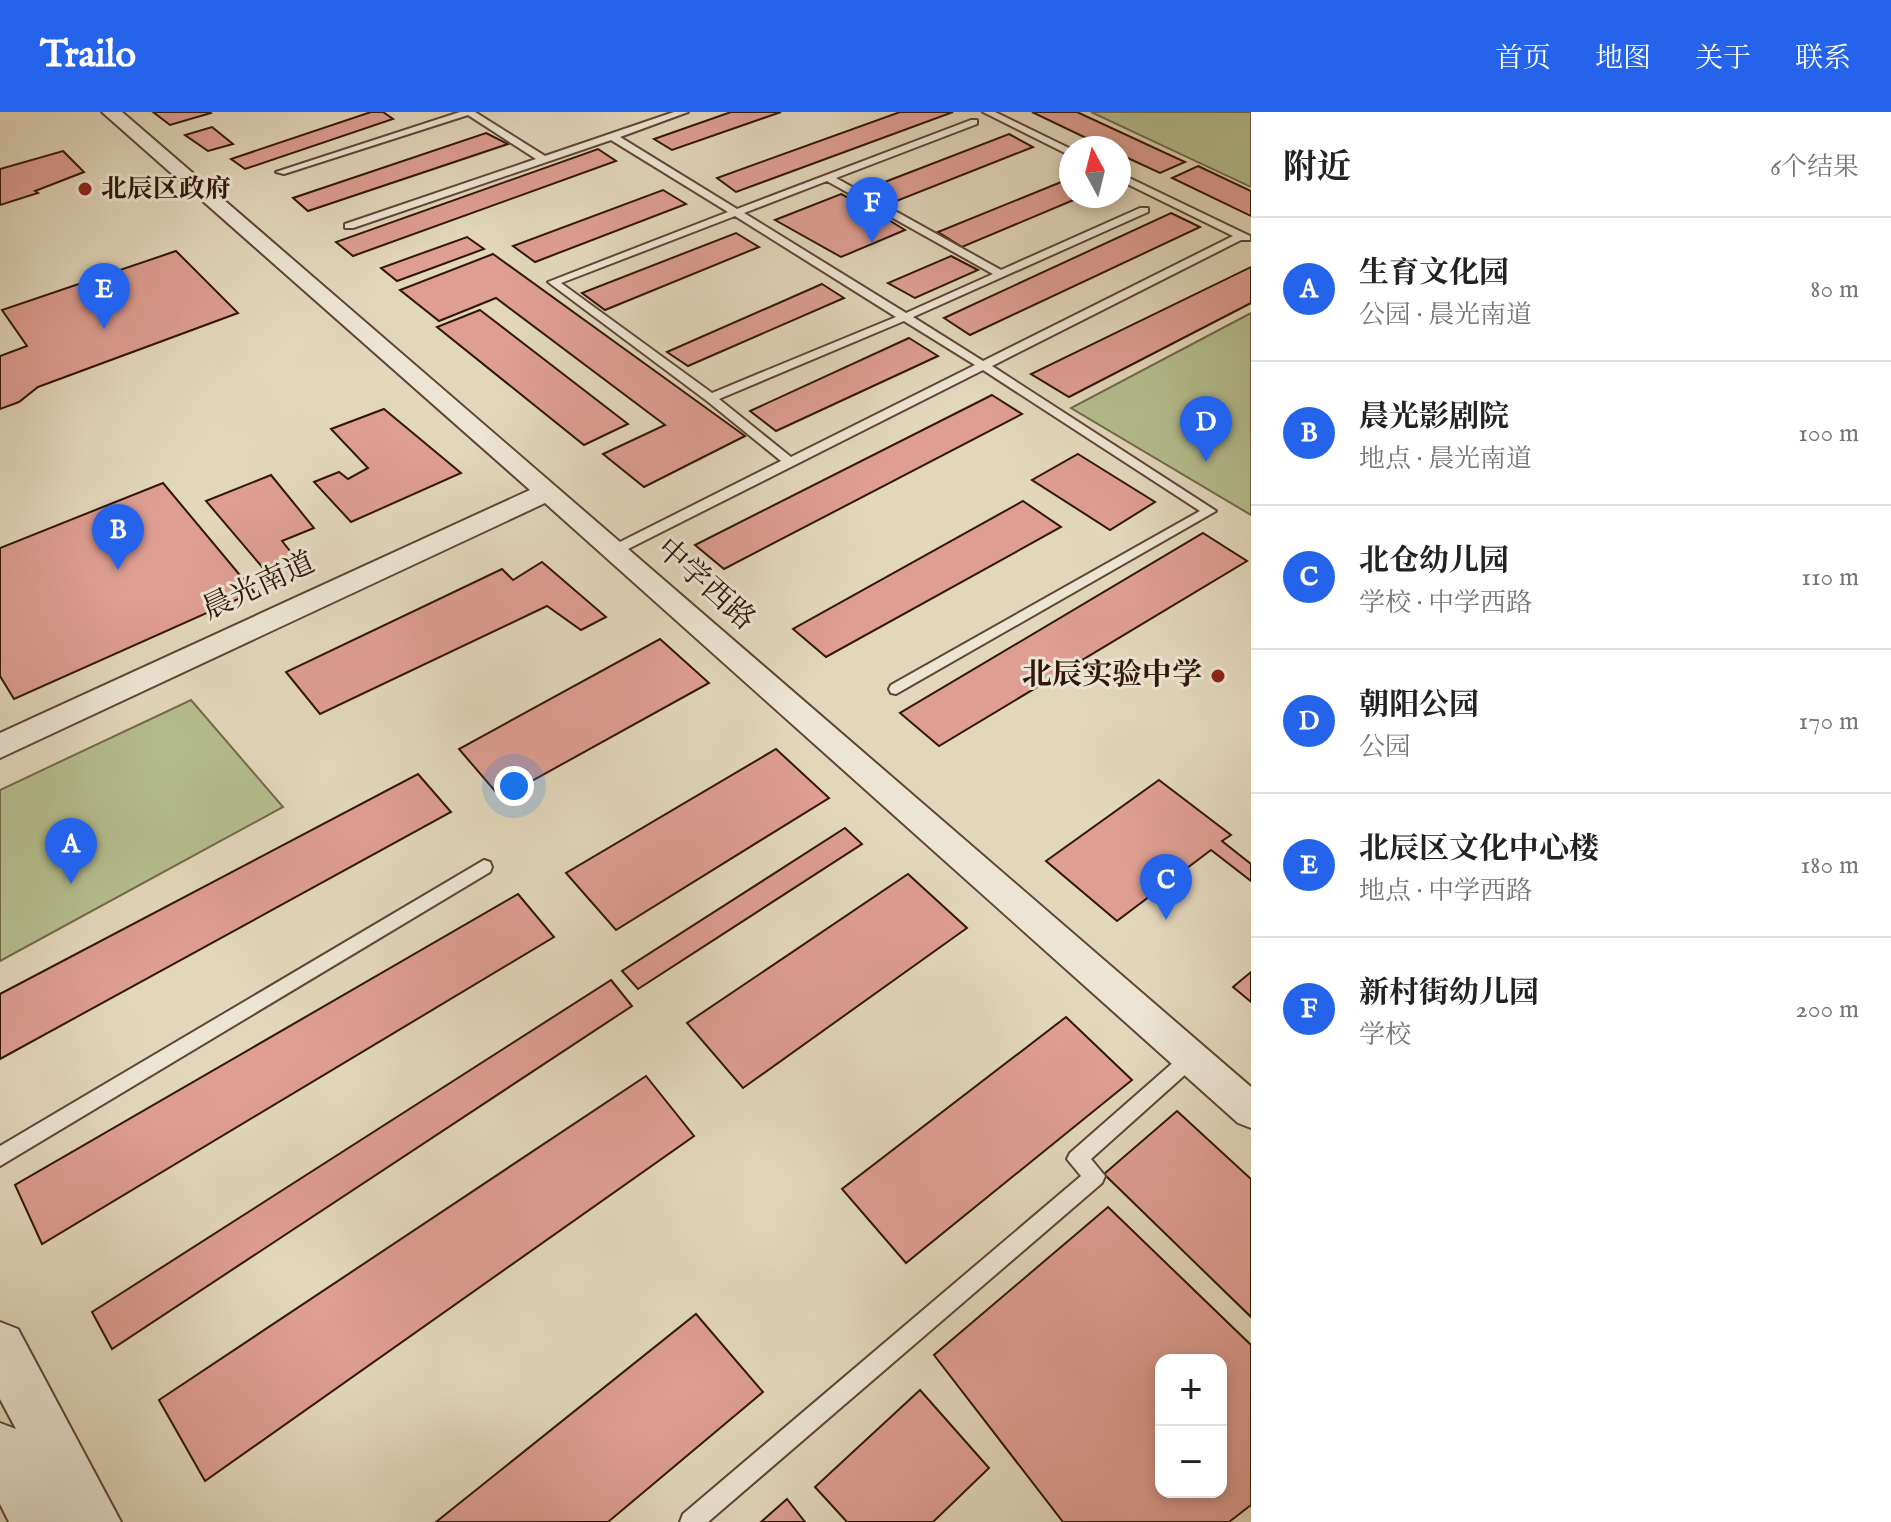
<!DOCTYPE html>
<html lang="zh">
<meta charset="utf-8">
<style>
body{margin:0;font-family:"IM FELL English","Noto Serif SC",serif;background:#f6f6f6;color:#222}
.controls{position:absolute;right:24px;bottom:24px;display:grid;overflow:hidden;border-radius:16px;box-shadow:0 4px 12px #0003}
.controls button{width:72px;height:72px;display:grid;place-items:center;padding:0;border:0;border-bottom:2px solid #e0e0e0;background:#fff;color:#222;font:40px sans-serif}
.compass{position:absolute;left:1059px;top:24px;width:72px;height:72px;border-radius:50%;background:#fff;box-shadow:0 4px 12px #0003;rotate:353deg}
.you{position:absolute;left:514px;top:674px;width:28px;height:28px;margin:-20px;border:6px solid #fff;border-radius:50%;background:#1a73e8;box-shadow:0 0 0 12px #1a73e833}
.badge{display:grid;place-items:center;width:52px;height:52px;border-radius:50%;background:#2563eb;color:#fff;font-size:26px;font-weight:700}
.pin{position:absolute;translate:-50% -66px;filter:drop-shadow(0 2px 4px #0008)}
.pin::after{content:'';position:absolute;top:42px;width:28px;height:24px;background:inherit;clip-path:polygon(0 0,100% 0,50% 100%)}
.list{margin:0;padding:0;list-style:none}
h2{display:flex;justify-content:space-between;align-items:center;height:104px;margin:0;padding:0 32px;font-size:34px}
h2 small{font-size:26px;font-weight:400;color:#767676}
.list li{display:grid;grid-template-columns:52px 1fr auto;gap:24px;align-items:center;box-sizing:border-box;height:144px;padding:0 32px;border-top:2px solid #e0e0e0}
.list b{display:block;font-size:30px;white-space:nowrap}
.list p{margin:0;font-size:26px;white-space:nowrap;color:#767676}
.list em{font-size:26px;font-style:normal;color:#767676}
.map{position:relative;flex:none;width:1251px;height:1410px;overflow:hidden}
header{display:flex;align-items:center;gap:48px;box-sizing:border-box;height:112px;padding:0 40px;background:#2563eb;color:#fff}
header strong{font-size:38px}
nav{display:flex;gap:44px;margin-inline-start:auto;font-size:28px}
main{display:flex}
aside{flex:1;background:#fff}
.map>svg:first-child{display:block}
.green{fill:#b5be8e;stroke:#746a4a;stroke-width:2}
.building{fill:#de9e92;stroke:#321607;stroke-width:2;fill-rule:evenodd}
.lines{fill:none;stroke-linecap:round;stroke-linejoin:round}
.service-casing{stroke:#5e4634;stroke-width:4}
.minor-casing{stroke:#5e4634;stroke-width:4}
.tertiary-casing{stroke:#5e4634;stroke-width:4}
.service{fill:#ece5d3;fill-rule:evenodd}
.minor{fill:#ece5d3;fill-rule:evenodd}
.tertiary{fill:#ece5d3;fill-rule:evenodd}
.poi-dot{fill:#8f2418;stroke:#ece5d3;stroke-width:3}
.labels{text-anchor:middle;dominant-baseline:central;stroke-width:6;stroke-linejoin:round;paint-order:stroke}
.far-poi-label{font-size:26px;font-weight:bold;fill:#321607;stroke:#ece5d3;text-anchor:start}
.street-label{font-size:30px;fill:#321607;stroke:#ece5d3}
.poi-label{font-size:30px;font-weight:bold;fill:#321607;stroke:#ece5d3;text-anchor:end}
</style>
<header>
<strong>Trailo</strong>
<nav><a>首页</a><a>地图</a><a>关于</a><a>联系</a></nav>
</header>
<main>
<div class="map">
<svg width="1251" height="1410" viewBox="0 0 1251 1410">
<rect width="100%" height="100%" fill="#e2d7bb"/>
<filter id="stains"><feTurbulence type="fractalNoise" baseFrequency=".0025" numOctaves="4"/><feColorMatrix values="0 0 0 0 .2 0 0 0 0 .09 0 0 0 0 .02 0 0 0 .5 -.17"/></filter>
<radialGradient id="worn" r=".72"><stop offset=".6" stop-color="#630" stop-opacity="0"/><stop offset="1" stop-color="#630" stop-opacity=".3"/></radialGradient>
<g class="green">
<path d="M1091 0H1251V75Z"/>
<path d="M1251 201V403L1071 296Z"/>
<path d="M191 588 283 695 0 849V678Z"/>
</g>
<g class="building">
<path d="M153 0H210L211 1 170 13Z"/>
<path d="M371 0H383L393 7 245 57 231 47Z"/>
<path d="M731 0H781L672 38 654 27Z"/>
<path d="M900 0H953L736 80 717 66Z"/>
<path d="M1032 0H1077L1185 50 1160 61 1119 42V36H1107Z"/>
<path d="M212 15 233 32 208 39 185 23Z"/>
<path d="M486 21 508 32 308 99 293 86Z"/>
<path d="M1009 22 1033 35 889 92 864 78Z"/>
<path d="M598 37 616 49 353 144 336 130Z"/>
<path d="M63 39 84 60 35 79 38 81 0 93V57Z"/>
<path d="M1198 54 1251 79V104L1172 66Z"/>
<path d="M1071 66V84H1083L962 135 938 120Z"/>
<path d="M663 78 686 92 535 150 513 134Z"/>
<path d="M841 82 879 102 905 118 841 145 775 108Z"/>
<path d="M1171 101 1200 115 970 223 944 206Z"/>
<path d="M736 121 759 135 605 198 582 181Z"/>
<path d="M467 125 484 137 397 169 381 156Z"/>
<path d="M176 139 238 201 38 275 19 290 0 297V244L27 234 2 198Z"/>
<path d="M493 142 745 324 644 375 603 342 665 313 496 186 439 209 400 178Z"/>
<path d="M951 144 978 158 915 186 888 171Z"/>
<path d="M1251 155V191L1069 285 1031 262Z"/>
<path d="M822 172 844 186 688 254 667 240Z"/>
<path d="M480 198 628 312 584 333 437 215Z"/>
<path d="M909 226 938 244 776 319 750 299Z"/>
<path d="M992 283 1022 302 724 457 695 433Z"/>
<path d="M384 297 461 361 351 410 314 370 339 360 348 367 368 356 331 317Z"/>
<path d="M1078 342 1155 390 1110 418 1032 368Z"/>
<path d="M271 363 314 416 282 429 294 444 263 456 206 389Z"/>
<path d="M163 371 254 480 14 587 0 564V436Z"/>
<path d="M1023 389 1061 415 826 545 793 517Z"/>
<path d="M1203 421 1247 449 939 634 900 601Z"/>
<path d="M542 450 606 505 581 518 547 494 320 602 286 560 502 457 513 468Z"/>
<path d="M660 527 709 571 501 686 459 637Z"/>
<path d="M776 637 829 686 616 818 566 761Z"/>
<path d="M418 662 451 700 0 947V882Z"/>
<path d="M1159 668 1231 723 1222 729 1251 752V769L1211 738 1117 809 1046 749Z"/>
<path d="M845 716 862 732 638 877 622 859Z"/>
<path d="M908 762 967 816 743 976 687 911Z"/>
<path d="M518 782 554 825 42 1132 15 1073Z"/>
<path d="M1251 860V890L1233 875Z"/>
<path d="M611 868 632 894 112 1237 92 1200Z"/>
<path d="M1066 905 1132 968 906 1151 842 1077Z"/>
<path d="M646 964 694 1024 205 1369 159 1288Z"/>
<path d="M1177 999 1251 1067V1205L1104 1062Z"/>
<path d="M1108 1095 1251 1233V1393L1229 1410H1063L934 1243ZM1161 1248H1221V1380H1161Z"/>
<path d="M696 1202 763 1280 608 1410H436Z"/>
<path d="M920 1278 989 1356 933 1410H847L815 1375Z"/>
<path d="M787 1387 805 1410H761Z"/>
</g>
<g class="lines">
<g class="service-casing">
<g id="service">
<path d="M460 0H475L545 44 674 0H688L620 25 737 97 971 8H977V12L836 66 1001 158 1140 96H1148V100L913 205 983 249 1233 124 1119 68V61L1250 124V128H1241L992 254 1216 399 896 582 891 581 889 577 891 573 1200 399 983 258 620 441H610V435L781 349 707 289 548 170 728 100 611 28 353 116H345V112L536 47 468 3 284 62 276 60ZM827 69 993 162 906 201 744 101ZM735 104 896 205 712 281 561 171ZM904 209 975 253 791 345 719 287Z"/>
<path d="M983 0H995L1071 37V44Z"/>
<path d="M484 748 490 750 492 755 490 760 0 1054V1034Z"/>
<path d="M1190 939 1196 941 1199 947 1196 953 1091 1047 1105 1064 1102 1071 708 1410H680L683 1402 1081 1064 1067 1047 1070 1041 1184 941Z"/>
</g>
</g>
<g class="minor-casing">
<path id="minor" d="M102 0H122L1251 975V1016L1238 1011 545 391 0 646V621L530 378Z"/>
</g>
<g class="tertiary-casing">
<path id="tertiary" d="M0 1210 18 1217 121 1410H9L0 1392V1311L16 1317 0 1287Z"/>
</g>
<use href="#service" class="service"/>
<use href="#minor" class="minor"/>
<use href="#tertiary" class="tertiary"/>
</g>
<g class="poi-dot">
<circle cx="85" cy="77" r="8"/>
<circle cx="1218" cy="564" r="8"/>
</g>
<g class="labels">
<g class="far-poi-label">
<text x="101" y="77">北辰区政府</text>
</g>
<g class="street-label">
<text transform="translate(705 473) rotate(42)">中学西路</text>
<text transform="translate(259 475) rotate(-25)">晨光南道</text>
</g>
<g class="poi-label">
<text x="1202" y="564">北辰实验中学</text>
</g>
</g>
<rect width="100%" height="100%" filter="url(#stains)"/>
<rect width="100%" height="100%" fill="url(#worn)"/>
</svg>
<div class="controls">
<button>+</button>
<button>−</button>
</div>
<svg class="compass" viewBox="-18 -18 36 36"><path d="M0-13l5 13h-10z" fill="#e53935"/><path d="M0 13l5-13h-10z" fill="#767676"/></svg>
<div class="you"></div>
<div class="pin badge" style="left:71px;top:772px">A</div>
<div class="pin badge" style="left:118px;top:458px">B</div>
<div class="pin badge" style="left:1166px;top:808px">C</div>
<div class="pin badge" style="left:1206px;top:350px">D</div>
<div class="pin badge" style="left:104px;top:217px">E</div>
<div class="pin badge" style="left:872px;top:131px">F</div>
</div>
<aside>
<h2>附近<small>6个结果</small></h2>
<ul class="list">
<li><span class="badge">A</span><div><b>生育文化园</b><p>公园 · 晨光南道</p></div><em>80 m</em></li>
<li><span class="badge">B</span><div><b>晨光影剧院</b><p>地点 · 晨光南道</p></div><em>100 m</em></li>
<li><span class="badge">C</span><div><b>北仓幼儿园</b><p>学校 · 中学西路</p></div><em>110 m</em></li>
<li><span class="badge">D</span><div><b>朝阳公园</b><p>公园</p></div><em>170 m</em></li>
<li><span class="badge">E</span><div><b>北辰区文化中心楼</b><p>地点 · 中学西路</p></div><em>180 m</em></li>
<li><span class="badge">F</span><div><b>新村街幼儿园</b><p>学校</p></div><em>200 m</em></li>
</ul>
</aside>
</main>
